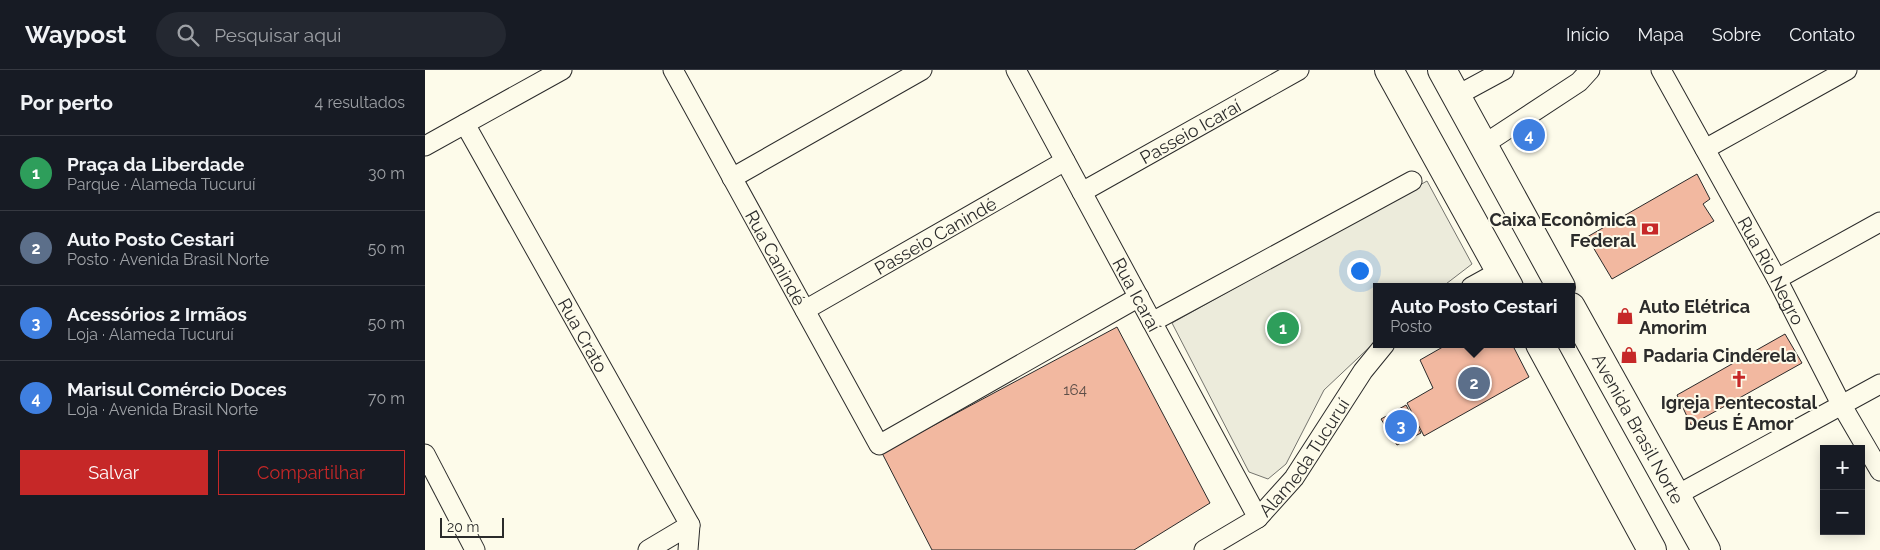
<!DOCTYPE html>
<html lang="pt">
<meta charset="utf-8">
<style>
body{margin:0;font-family:Raleway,sans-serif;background:#242831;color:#f1f3f6}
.controls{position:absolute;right:15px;bottom:15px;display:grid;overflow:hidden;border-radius:0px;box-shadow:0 2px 12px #0003}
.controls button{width:45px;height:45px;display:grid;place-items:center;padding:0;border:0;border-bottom:1px solid #363941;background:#171b24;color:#f1f3f6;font:25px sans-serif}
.scale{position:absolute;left:15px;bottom:12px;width:64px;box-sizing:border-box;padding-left:5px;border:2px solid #2b2b2b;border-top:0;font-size:14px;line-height:18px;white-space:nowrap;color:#2b2b2b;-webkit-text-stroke:4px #fdfbea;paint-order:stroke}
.you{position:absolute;left:934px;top:200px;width:18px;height:18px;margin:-12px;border:4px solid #fff;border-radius:50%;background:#1a73e8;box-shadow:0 0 0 8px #1a73e833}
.badge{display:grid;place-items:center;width:32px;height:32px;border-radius:50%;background:#c62828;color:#fff;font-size:16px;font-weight:700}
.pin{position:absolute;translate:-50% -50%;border:2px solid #fff;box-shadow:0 1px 5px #0006}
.popup{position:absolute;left:948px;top:213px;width:202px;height:65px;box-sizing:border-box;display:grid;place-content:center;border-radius:0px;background:#171b24;filter:drop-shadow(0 1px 4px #0005);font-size:16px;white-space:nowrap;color:#9ea1a6}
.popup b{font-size:19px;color:#f1f3f6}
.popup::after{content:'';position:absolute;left:50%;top:100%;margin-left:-10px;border:10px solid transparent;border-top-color:#171b24}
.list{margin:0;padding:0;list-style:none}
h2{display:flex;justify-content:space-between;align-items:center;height:65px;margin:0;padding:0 20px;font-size:21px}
h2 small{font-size:16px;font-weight:400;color:#9ea1a6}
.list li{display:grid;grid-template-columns:32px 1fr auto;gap:15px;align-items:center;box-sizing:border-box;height:75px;padding:0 20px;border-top:1px solid #363941}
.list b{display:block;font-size:19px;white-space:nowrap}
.list p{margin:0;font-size:16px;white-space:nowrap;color:#9ea1a6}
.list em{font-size:16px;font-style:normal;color:#9ea1a6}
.actions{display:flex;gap:10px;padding:15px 20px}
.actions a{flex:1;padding:11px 0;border:1px solid #c62828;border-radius:0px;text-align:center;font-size:18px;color:#c62828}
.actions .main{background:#c62828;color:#fff}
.icon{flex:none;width:28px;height:28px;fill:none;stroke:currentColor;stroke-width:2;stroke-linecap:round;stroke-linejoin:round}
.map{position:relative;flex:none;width:1455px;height:480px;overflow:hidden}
header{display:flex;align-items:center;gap:30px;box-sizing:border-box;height:70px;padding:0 25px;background:#171b24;border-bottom:1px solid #363941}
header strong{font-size:24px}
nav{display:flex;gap:28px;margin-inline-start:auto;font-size:18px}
.search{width:350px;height:45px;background:#242831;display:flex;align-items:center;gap:12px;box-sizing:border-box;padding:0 18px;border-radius:28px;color:#9ea1a6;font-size:19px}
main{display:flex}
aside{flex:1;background:#171b24}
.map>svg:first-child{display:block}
.green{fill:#ecebdb;stroke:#74746e}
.building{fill:#f2b8a0;stroke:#2b2b2b}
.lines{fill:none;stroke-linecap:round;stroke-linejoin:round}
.minor-casing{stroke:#2b2b2b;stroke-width:21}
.secondary-casing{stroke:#2b2b2b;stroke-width:30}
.minor{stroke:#fdfbea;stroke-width:19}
.secondary{stroke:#fdfbea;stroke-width:28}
.labels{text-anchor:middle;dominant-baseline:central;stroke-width:4;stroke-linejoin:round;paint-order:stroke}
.number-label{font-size:15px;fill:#5d4e48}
.street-label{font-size:18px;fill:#2b2b2b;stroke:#fdfbea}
.poi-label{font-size:18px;font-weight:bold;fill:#2b2b2b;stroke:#fdfbea;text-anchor:start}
</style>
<header>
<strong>Waypost</strong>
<div class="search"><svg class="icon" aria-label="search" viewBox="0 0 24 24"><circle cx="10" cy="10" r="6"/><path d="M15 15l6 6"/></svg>Pesquisar aqui</div>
<nav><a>Início</a><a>Mapa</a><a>Sobre</a><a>Contato</a></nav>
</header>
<main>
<aside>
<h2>Por perto<small>4 resultados</small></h2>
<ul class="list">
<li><span class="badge" style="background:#2e9e5b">1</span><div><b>Praça da Liberdade</b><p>Parque · Alameda Tucuruí</p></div><em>30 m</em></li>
<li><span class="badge" style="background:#5c6f8a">2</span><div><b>Auto Posto Cestari</b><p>Posto · Avenida Brasil Norte</p></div><em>50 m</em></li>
<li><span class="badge" style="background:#3f7fe0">3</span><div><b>Acessórios 2 Irmãos</b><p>Loja · Alameda Tucuruí</p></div><em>50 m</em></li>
<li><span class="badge" style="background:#3f7fe0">4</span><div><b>Marisul Comércio Doces</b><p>Loja · Avenida Brasil Norte</p></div><em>70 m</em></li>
</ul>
<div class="actions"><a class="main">Salvar</a><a>Compartilhar</a></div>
</aside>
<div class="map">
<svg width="1455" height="480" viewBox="0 0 1455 480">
<rect width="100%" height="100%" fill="#fdfbea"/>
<path class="green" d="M1002 111 1047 194 1017 217H952L951 271 899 320 861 394 843 409 824 402 747 253Z"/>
<g class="building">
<path d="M1272 104 1285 129 1278 134 1289 151 1187 209 1162 167Z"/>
<path d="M692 257 785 433 709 480H507L457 383Z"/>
<path d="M1360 264 1377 293 1266 355 1252 325Z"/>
<path d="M1023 274H1087L1104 307 999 366 982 333 1008 318 995 290Z"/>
<path d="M981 335 996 363 972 375 956 349Z"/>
</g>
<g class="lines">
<g class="minor-casing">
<g id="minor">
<path id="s1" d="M248 0 454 375 714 227"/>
<path id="s2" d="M591 0 833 448"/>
<path id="s3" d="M1236 0 1352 209 1416 334 1455 401"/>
<path d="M1031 26 1079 0"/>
<path id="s4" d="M40 54 265 455 263 480"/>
<path d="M1058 75 1154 12 1165 0"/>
<path d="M0 76 137 0"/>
<path d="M1280 79 1422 0"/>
<path d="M307 108 497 0"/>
<path id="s5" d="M657 122 874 0"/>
<path d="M1352 209 1455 152"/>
<path d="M1046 217 1075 201"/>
<path id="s6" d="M380 240 640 91"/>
<path d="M727 252 987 111"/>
<path d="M0 384 50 480"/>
<path d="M1250 426 1455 314"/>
<path d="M223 480 265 455"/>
<path id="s7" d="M779 480 833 448 869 408 938 301 960 274"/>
</g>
</g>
<g class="secondary-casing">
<g id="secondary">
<path d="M964 0 1084 217"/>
<path d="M1017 0 1136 217"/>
<path id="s8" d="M1146 237 1281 480"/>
<path d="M1115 274 1227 480"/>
</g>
</g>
<use href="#minor" class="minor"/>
<use href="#secondary" class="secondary"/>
</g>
<defs>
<g id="bank-bare" transform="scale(1.35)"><path d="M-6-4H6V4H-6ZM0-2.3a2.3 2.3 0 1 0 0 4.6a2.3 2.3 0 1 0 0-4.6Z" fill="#c62828" stroke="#fdfbea" stroke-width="2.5" paint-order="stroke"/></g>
<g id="shop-bare" transform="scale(1.35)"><path d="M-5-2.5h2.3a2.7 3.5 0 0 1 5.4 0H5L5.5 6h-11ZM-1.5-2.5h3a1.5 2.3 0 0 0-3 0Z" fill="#c62828" stroke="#fdfbea" stroke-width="2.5" paint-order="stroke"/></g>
<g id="church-bare" transform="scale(1.35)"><path d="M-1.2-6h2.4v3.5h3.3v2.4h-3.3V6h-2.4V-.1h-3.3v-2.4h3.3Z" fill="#c62828" stroke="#fdfbea" stroke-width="2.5" paint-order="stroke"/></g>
</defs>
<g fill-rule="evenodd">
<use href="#bank-bare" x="1225" y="159"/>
<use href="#shop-bare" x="1200" y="246"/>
<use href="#shop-bare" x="1204" y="285"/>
<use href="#church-bare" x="1314" y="309"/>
</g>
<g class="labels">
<g class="number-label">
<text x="650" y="320">164</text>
</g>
<g class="street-label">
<text stroke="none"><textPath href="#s5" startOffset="124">Passeio Icaraí</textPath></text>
<text stroke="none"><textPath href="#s6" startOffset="150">Passeio Canindé</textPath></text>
<text stroke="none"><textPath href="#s1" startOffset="214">Rua Canindé</textPath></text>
<text stroke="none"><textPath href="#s3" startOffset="229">Rua Rio Negro</textPath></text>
<text stroke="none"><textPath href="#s2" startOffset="255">Rua Icaraí</textPath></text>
<text stroke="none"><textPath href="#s4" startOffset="242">Rua Crato</textPath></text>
<text stroke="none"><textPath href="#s8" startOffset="139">Avenida Brasil Norte</textPath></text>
<text stroke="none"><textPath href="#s7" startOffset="139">Alameda Tucuruí</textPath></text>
</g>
<g class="poi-label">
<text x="1211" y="149" text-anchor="end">Caixa Econômica<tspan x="1211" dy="21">Federal</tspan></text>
<text x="1214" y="236">Auto Elétrica<tspan x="1214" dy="21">Amorim</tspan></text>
<text x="1218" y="285">Padaria Cinderela</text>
<text x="1314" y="332" text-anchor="middle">Igreja Pentecostal<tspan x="1314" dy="21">Deus É Amor</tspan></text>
</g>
</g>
</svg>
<div class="controls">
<button>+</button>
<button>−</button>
</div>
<div class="scale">20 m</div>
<div class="you"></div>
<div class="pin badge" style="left:858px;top:258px;background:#2e9e5b">1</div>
<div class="pin badge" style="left:1049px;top:313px;background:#5c6f8a">2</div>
<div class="popup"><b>Auto Posto Cestari</b>Posto</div>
<div class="pin badge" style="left:976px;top:356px;background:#3f7fe0">3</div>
<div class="pin badge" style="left:1104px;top:65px;background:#3f7fe0">4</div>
</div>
</main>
